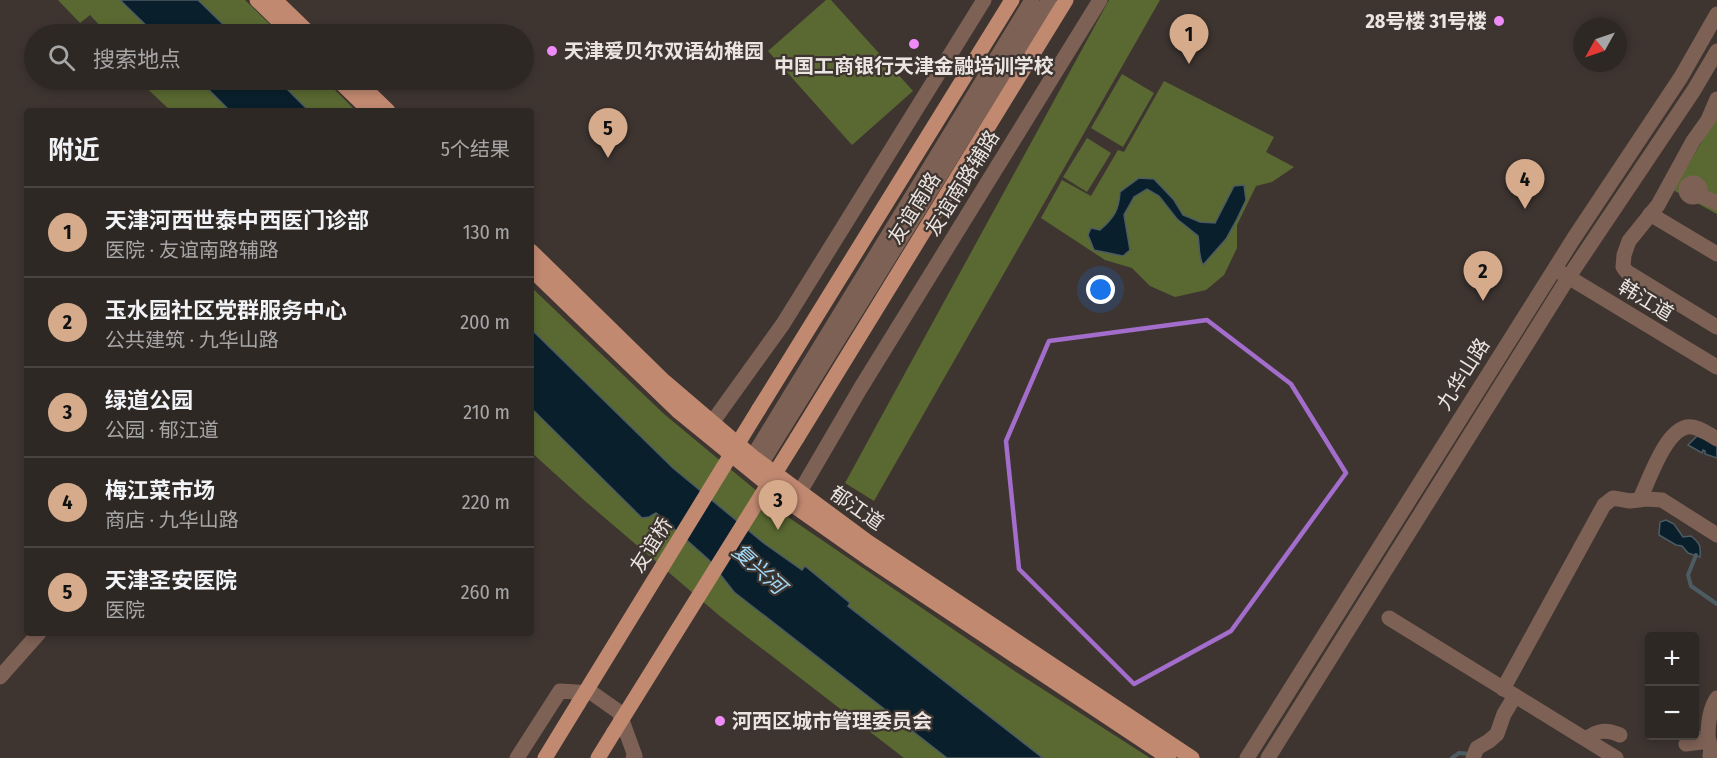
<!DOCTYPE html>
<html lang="zh">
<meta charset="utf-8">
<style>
body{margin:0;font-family:"Fira Sans Condensed","Noto Sans SC",sans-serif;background:#3a3432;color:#f1f3f6}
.controls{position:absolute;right:18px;bottom:18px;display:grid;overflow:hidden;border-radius:6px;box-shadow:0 3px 9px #0003}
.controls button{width:54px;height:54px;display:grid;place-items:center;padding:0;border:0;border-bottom:2px solid #494442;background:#2e2825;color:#f1f3f6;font:30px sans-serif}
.compass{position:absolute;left:1573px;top:18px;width:54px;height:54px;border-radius:50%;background:#2e2825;box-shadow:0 3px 9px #0003;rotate:230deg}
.you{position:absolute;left:1101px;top:290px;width:21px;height:21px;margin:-15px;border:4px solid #fff;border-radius:50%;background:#1a73e8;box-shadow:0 0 0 9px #1a73e833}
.badge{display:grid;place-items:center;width:39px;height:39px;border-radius:50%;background:#d6ab8b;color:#111;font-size:20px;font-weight:700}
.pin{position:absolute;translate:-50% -50px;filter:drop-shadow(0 2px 3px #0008)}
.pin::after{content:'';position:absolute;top:32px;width:21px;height:18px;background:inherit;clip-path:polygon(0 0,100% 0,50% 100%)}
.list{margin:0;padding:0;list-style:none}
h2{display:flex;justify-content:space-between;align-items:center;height:78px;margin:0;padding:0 24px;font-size:26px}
h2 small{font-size:20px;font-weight:400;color:#a7a6a7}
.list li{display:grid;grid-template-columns:39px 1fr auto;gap:18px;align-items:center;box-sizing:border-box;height:90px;padding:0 24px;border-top:2px solid #494442}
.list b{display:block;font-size:22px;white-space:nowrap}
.list p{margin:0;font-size:20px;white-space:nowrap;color:#a7a6a7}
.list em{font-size:20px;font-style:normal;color:#a7a6a7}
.icon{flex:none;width:33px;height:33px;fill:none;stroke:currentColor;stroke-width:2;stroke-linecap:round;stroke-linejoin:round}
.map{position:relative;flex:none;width:1717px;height:758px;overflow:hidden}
.search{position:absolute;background:#2e2825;box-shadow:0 3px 9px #0003;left:24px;top:24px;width:510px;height:66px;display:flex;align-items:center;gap:15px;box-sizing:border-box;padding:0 21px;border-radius:33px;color:#a7a6a7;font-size:22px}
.panel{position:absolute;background:#2e2825;box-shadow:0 3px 9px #0003;left:24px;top:108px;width:510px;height:528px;border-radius:6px}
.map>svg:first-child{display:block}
.green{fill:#5a6931}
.water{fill:#09202c;stroke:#4d5b63;stroke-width:1.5}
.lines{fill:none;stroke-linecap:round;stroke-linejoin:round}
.stream{stroke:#4d5b63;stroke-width:4}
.minor{stroke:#7e6155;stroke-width:15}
.major{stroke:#c28971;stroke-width:15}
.major-bridge{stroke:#c28971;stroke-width:15}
.marked{fill:none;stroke:#a26dcb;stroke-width:4.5;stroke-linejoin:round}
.poi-dot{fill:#ee8bf7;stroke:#3e3531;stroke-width:2}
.labels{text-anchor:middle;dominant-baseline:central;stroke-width:4.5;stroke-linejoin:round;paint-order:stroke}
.poi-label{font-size:20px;font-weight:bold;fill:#ebe5e2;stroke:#3e3531;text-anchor:start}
.street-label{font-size:20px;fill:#ebe5e2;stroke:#3e3531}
.water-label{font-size:21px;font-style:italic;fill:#a1dbfa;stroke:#3e3531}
</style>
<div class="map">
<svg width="1717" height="758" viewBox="0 0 1717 758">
<rect width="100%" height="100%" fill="#3e3531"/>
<g class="green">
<path d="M58 0H120L155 34H99L104 30 90 15 80 23Z"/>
<path d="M198 0H245L280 34H233Z"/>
<path d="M826 0H831L913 91 852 145 768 51Z"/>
<path d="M1109 0H1160L874 501 845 483Z"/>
<path d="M1122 74 1154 93 1123 147 1091 128Z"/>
<path d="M138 80H199L230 111H171Z"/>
<path d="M278 80H325L356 111H309Z"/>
<path d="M1164 81 1274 137 1266 152 1294 167 1272 182 1256 186 1237 225V248L1224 275 1206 290 1175 297 1150 286 1132 268 1105 260 1041 218 1062 180 1091 196 1118 150 1124 152Z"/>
<path d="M1717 116V214L1673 190Z"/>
<path d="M1087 138 1111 153 1087 192 1063 177Z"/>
<path d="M531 287 664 414 788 517 1016 672 1150 758H1043L848 606 850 603 804 567 802 570 765 544 673 468 531 329Z"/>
<path d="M531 408 642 518 649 517 655 513 709 560 734 592 947 758H904L721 617 585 501 531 452Z"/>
</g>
<g class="water">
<path d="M120 0H198L233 34H155Z"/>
<path d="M199 80H278L309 111H230Z"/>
<path d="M1139 178 1154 179 1174 200 1183 215 1200 222 1215 223 1234 186 1244 185 1246 200 1237 219 1226 239 1203 265C1198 255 1200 247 1198 236L1177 219 1159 196 1147 189 1134 197 1124 215 1130 250 1123 256 1094 250 1088 235 1091 228 1100 230C1114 218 1119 210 1120 192Z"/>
<path d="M531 329 673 468 765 544 802 570 805 566 850 603 848 606 1043 758H947L734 592 709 560 656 513 649 517 642 518 531 408Z"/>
<path d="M1697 436 1717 444V458L1705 454V451L1703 450 1702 453 1688 445Z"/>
<path d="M1666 520 1674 524 1683 537 1691 536C1700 543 1701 546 1700 557L1688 553 1682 546 1676 545 1659 535 1660 522Z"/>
</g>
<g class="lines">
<g class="stream">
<path d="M1696 555 1688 575 1691 586 1717 604"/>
<path d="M1694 733H1705"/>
<path d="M1452 758 1459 753 1470 754"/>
</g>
<g class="minor">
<path d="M1717 99 1708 120 1693 141 1658 205 1629 241 1624 255 1623 267 1627 272 1717 327"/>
<circle cx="1693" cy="190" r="7"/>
<path d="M1699 195 1717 203"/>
<path d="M1650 214 1717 254"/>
<path d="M1560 272 1717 367"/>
<path d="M706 431 783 324 984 0"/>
<path d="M747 466 1032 0"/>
<path d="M756 472 1049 0"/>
<path d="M1640 499C1649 480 1665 431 1687 427 1697 425 1708 434 1717 439"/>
<path d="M794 502 860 389 1100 0"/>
<path d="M1389 618 1616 758"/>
<path d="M0 677 39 633"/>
<path d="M1503 689 1604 505 1613 498 1630 501 1647 499 1662 500 1717 535"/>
<path d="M1586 739C1598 730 1606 729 1620 735"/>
<path d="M1686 744 1709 741"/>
<path d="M1710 756C1712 748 1709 744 1708 736 1708 724 1710 708 1717 698"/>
<path d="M517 758 560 691 592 693 619 712 635 756 633 758"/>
<path d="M1247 758 1574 238 1681 77 1717 14"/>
<path d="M1268 758 1568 278 1694 90 1717 51"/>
<path d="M1473 758 1477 748 1489 741 1497 734 1504 714 1515 696"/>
</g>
<g class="major">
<path d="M257 0 292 34"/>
<path d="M275 0 310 34"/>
<path d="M338 80 370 111"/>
<path d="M356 80 388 111"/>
<path d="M531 251 664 381 753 457 868 542 1192 758"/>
<path d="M531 269 679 412 793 505 871 560 1169 758"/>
<path d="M759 409 1012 0"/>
<path d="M797 438 1066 0"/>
<path d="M545 758 578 704"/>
<path d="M598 758 614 732"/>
</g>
<g class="major-bridge">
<path d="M578 704 759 409"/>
<path d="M614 732 797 438"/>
</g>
</g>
<path class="marked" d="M1207 320 1291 384 1346 473 1231 631 1134 684 1019 569 1006 441 1049 341Z"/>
<g class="poi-dot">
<circle cx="1499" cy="21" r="6"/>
<circle cx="914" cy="44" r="6"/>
<circle cx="552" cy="51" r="6"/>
<circle cx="720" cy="721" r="6"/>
</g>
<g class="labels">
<g class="poi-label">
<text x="1487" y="21" text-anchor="end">28号楼 31号楼</text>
<text x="564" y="51">天津爱贝尔双语幼稚园</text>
<text x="914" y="66" text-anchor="middle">中国工商银行天津金融培训学校</text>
<text x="732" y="721">河西区城市管理委员会</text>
</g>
<g class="street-label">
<text transform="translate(962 183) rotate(-58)">友谊南路辅路</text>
<text transform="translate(914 208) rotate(-58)">友谊南路</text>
<text transform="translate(1646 300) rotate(31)">韩江道</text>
<text transform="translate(1463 374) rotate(-58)">九华山路</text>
<text transform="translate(857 508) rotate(35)">郁江道</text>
<text transform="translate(651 545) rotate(-58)">友谊桥</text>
</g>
<g class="water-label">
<text transform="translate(759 569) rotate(42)">复兴河</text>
</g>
</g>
</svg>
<div class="controls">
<button>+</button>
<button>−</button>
</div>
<svg class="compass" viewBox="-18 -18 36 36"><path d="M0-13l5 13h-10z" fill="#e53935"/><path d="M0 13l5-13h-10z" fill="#a7a6a7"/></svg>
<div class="you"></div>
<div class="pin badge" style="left:1189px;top:64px">1</div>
<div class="pin badge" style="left:1483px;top:301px">2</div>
<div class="pin badge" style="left:778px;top:530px">3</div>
<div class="pin badge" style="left:1525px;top:209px">4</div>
<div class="pin badge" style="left:608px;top:158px">5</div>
<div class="search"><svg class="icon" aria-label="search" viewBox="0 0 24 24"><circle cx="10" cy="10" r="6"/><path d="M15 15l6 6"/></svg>搜索地点</div>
<section class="panel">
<h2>附近<small>5个结果</small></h2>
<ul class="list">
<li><span class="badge">1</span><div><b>天津河西世泰中西医门诊部</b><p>医院 · 友谊南路辅路</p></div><em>130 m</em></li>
<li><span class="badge">2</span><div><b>玉水园社区党群服务中心</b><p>公共建筑 · 九华山路</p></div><em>200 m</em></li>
<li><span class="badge">3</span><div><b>绿道公园</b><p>公园 · 郁江道</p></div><em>210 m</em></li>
<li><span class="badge">4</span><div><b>梅江菜市场</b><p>商店 · 九华山路</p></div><em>220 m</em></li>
<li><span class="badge">5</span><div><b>天津圣安医院</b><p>医院</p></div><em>260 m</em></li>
</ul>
</section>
</div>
